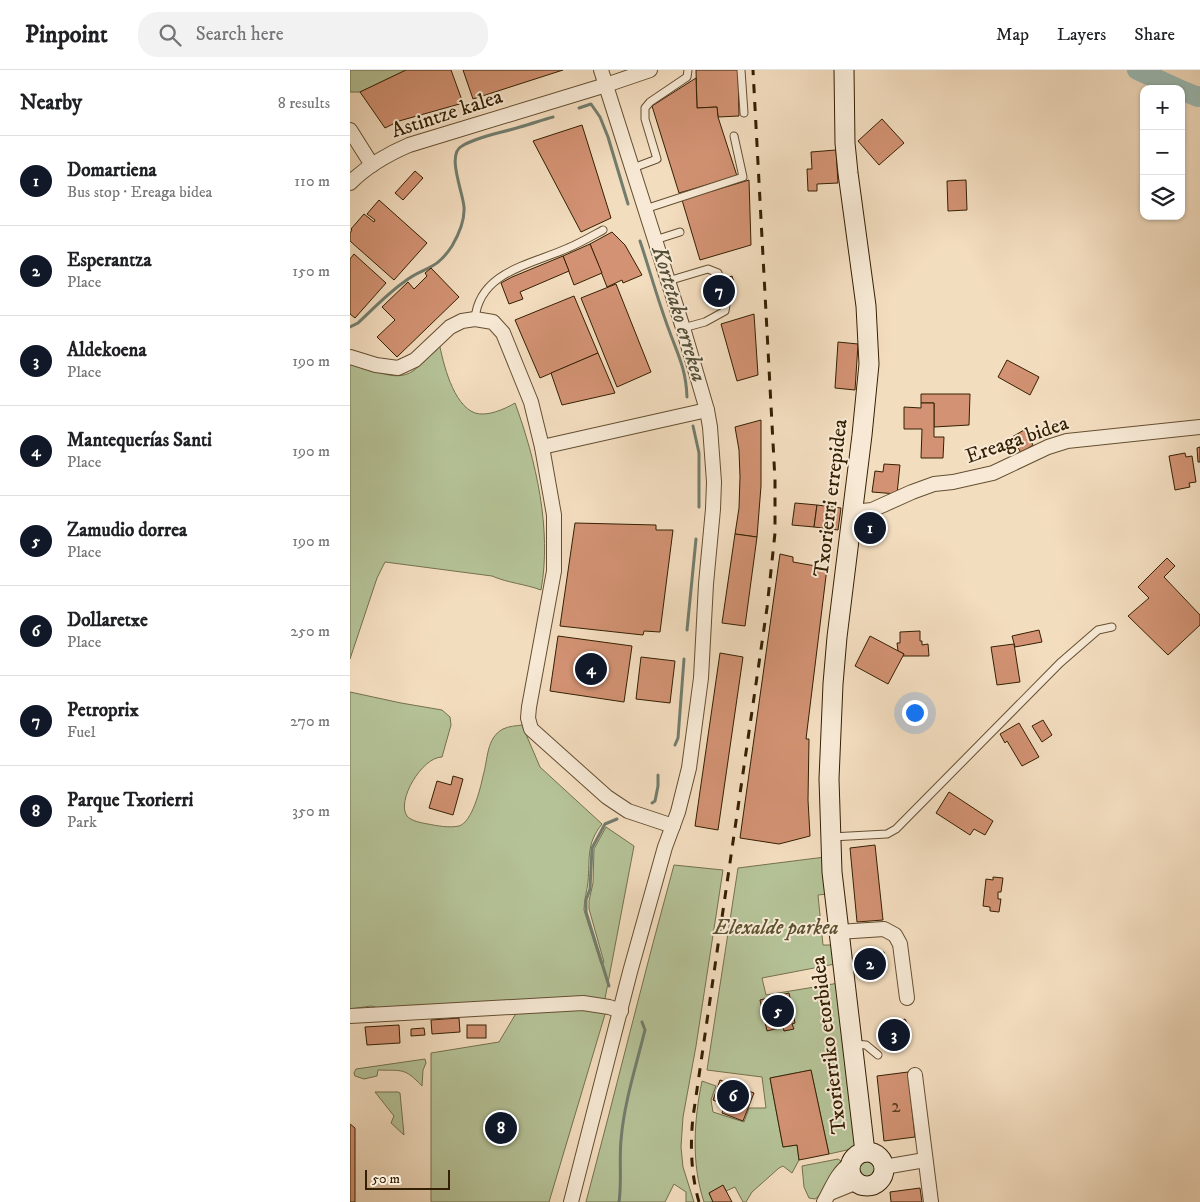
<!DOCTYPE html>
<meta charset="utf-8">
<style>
body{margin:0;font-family:"IM FELL DW Pica",serif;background:#f2f2f2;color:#202124}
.controls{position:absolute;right:15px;top:15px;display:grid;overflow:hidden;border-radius:10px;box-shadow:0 1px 4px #0004}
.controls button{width:45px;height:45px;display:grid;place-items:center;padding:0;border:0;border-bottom:1px solid #e0e0e0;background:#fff;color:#202124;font:25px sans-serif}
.scale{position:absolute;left:15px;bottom:12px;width:85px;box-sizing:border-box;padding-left:5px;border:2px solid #342002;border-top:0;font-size:14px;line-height:18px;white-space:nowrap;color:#342002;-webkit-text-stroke:4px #f7e9d5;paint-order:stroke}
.you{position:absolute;left:564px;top:642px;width:18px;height:18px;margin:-12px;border:4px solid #fff;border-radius:50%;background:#1a73e8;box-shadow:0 0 0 8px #1a73e833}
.badge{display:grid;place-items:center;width:32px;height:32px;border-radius:50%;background:#111827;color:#fff;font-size:16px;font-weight:700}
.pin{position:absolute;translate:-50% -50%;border:2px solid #fff;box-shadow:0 1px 5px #0006}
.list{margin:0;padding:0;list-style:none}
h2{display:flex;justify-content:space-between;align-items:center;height:65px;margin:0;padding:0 20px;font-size:21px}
h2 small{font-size:16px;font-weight:400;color:#757577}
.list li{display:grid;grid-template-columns:32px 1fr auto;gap:15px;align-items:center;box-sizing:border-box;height:90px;padding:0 20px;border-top:1px solid #e0e0e0}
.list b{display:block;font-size:19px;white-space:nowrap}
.list p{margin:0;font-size:16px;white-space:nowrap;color:#757577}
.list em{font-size:16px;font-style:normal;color:#757577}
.icon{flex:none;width:28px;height:28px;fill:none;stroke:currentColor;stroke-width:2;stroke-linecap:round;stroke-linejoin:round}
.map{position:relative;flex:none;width:850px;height:1132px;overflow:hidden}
header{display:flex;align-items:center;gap:30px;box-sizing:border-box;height:70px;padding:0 25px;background:#fff;border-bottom:1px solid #e0e0e0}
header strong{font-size:24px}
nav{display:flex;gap:28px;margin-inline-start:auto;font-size:18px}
.search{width:350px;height:45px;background:#f2f2f2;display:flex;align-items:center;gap:12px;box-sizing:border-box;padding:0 18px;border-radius:20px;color:#757577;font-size:19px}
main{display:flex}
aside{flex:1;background:#fff}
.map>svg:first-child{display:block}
.green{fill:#b5c297;stroke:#74714c}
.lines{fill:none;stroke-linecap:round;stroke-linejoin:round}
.stream{stroke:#727d6d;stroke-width:3}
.river{stroke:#9bbbb4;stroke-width:20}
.building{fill:#d29273;stroke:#342002}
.lane-casing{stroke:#644f31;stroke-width:9}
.street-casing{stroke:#644f31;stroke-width:16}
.secondary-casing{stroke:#342002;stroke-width:21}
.lane{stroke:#f7e9d5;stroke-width:7}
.street{stroke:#f7e9d5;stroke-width:14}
.secondary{stroke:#f7e9d5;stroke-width:19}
.rail{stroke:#342002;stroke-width:3;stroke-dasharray:9 9;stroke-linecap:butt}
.labels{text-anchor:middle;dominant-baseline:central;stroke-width:4;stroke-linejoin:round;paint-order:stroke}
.number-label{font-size:19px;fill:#5c3c1e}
.street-label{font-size:21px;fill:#342002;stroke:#f7e9d5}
.park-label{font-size:21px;font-style:italic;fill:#5b512f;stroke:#f7e9d5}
.water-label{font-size:22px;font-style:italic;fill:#534e37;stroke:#f7e9d5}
</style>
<header>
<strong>Pinpoint</strong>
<div class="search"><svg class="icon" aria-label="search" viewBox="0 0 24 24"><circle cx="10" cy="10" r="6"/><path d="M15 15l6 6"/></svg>Search here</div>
<nav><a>Map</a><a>Layers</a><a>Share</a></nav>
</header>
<main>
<aside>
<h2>Nearby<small>8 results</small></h2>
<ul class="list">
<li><span class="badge">1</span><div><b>Domartiena</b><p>Bus stop · Ereaga bidea</p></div><em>110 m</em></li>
<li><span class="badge">2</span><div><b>Esperantza</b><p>Place</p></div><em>150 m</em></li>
<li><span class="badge">3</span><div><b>Aldekoena</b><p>Place</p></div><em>190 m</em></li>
<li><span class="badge">4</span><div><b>Mantequerías Santi</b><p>Place</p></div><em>190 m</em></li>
<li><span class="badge">5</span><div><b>Zamudio dorrea</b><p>Place</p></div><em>190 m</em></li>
<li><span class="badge">6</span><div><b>Dollaretxe</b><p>Place</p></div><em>250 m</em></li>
<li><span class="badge">7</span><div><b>Petroprix</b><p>Fuel</p></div><em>270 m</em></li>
<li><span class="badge">8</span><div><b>Parque Txorierri</b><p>Park</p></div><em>350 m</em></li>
</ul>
</aside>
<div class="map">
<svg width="850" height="1132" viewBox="0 0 850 1132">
<rect width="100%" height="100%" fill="#f3ddbf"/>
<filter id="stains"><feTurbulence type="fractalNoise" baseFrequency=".004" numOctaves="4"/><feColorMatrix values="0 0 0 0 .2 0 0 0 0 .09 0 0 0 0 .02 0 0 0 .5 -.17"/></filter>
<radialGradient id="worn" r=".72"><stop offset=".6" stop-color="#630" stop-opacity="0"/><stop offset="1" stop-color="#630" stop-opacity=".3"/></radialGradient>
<g class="green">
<path d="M0 0H56L10 22H0Z"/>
<path d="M89 272C93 293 103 335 125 343 137 347 155 339 165 333 186 390 202 460 191 520 175 514 158 513 142 506L35 492 27 508 0 589V290C18 297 44 314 63 301 73 294 81 282 89 272Z"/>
<path d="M0 622 51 633 92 640 100 647 101 655 92 687C72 687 46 731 57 746 61 751 72 753 78 754 88 756 99 758 109 756 122 752 130 720 133 706 138 690 136 668 153 659 159 656 166 656 172 655L190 697 252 754C236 774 240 788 238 812 237 821 234 830 234 840L251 894 254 892 239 839V831L243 813 244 779 256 757 284 776 254 934 37 940 21 936 0 939Z"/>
<path d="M475 787 477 824 468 825 473 875H483L485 894 412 908 416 925 489 913 506 1078 479 1084 461 1000 420 1008 433 1077 447 1075 449 1090 442 1103 433 1096 429 1098 402 1122 396 1132H393L385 1117 376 1121 373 1116 359 1123 363 1132H354C341 1093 344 1050 352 1011L366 1016 361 1030 363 1042 394 1052 399 1038H416L412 1007 357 1000 388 798Z"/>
<path d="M324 795 373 800 346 976 333 1047 331 1077 333 1097 344 1132H336V1122L324 1114 315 1132H236C266 1020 293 907 324 795Z"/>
<path d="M239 937 256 941 199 1132H81V983L149 972 168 940Z"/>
<path d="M75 989 76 993 73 1000 72 1016C54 997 52 1001 28 1000L27 1006 14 1009 5 1006 4 1003 6 999Z"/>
<path d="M25 1022H48L50 1023 54 1065 41 1053 44 1046Z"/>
<circle cx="518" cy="1098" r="10"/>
<path d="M488 1089 491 1091 468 1127 465 1129 459 1128 454 1117 452 1096Z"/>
</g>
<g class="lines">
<g class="stream">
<path d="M229 38 241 34 250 47 258 67 278 134"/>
<path d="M290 171C300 201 308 231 319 260 328 285 336 299 337 327"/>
<path d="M0 257 8 253C23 239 37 224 54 212 74 196 85 202 102 176 109 164 115 151 114 137 113 122 96 84 112 76 129 66 151 63 170 57 181 54 192 50 203 47"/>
<path d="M343 356 349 383V437"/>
<path d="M337 560 346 469"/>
<path d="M325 675 328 668 334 589"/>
<path d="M302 733 305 731 308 716V705"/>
<path d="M259 916 236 842V830L240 819 242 778 255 754 267 749"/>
<path d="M269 1132C272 1111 269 1091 271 1070 274 1033 286 996 295 960L292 952"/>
</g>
<g class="river">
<path d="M787 0 829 19"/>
<path d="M831 20 848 27 850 26"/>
</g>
</g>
<g class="building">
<path d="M56 0H101L113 33 49 51 35 58 10 22Z"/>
<path d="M113 0H213L123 29Z"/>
<path d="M346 0H388L389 46 368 47 367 37 347 38Z"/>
<path d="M346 8 347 38 367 37 368 47 387 106 329 123 302 36Z"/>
<path d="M532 49 554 73 529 95 508 71Z"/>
<path d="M232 55 261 148 231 162 183 71Z"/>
<path d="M486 80 488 113 467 114V121H458L457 99H462L461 82Z"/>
<path d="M65 101 73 108 53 130 45 123Z"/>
<path d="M399 110 401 175 350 190 332 130Z"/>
<path d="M616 110 617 140 598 141 597 111Z"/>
<path d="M29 130 77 173 44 210 0 171V163L2 160 1 159 14 144 24 152 25 150 17 144Z"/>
<path d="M262 162 275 175 292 205 273 213 272 210 257 217 240 174Z"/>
<path d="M240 174 252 203 224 215 213 186Z"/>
<path d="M4 184 36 213 5 248 0 244V189Z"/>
<path d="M213 186 219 201 170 222 173 229 159 234 151 213 162 207Z"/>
<path d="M81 198 109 227 47 287 27 267 45 250 32 237 58 212 64 219 77 206 75 203Z"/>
<path d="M382 206 385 215 361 222 358 214Z"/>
<path d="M266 214 301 302 267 317 231 228Z"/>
<path d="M224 226 248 283 190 308 165 250Z"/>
<path d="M404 244 408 305 387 311 371 254Z"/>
<path d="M488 272 508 274 505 320 485 318Z"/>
<path d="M248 283 265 323 212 335 201 303Z"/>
<path d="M657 290 689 307 680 325 648 307Z"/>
<path d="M571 324H620L619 355 584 357V333H571Z"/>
<path d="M571 333H584V367H594L593 388H571L572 359H554V337L571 338Z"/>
<path d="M411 350V416L407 467 385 464 389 438 390 407 389 380 385 357Z"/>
<path d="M674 360 683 375 671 383 662 367Z"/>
<path d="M850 377V392H848L847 378Z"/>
<path d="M835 383 836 387 842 386 846 412 839 413 840 417 825 420 819 386Z"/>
<path d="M534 394 550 395 547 424 522 422 525 401 533 402Z"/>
<path d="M445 433 467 435 464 457 442 455Z"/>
<path d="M467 435 491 438 488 460 464 457Z"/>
<path d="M225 453 306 455V460H323L310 562 294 561 293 565 210 556Z"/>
<path d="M385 464 407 467 395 556 372 553Z"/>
<path d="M430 484 443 487V492L477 498 456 669H459L458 730 460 766 429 774 390 768Z"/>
<path d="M817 488 825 496 814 507 850 545V555L818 585 778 546 799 528 788 517Z"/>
<path d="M689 560 692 572 665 577 662 566Z"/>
<path d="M570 561V571H572V575L578 574 579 586H553L554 584 548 581 547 573H550V562Z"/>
<path d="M208 566 282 576 274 632 200 621Z"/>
<path d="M520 566 554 584 538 614 505 596Z"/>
<path d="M664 574 670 612 647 615 641 577Z"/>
<path d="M370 583 393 587 368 760 345 756Z"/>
<path d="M291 587 325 591 320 633 286 629Z"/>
<path d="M693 650 702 665 692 672 682 656Z"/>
<path d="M669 653 689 687 672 696 657 671 655 673 650 664Z"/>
<path d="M103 706 113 709 103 745 79 738 87 711 101 715Z"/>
<path d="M599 722 643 751 635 765 624 759 620 765 586 743Z"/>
<path d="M525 775 533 850 507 852 500 778Z"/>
<path d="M643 807 653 808 651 822H648V829H651L649 842 640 841V837L633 836 636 809 643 810Z"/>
<path d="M534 882 536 902 507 906 505 885Z"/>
<path d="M439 923 445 953 442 954 444 959 434 961 433 957 417 961 410 930Z"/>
<path d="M109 948 110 962 82 964 81 950Z"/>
<path d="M555 949 559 957 556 958 561 967 537 979 528 963Z"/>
<path d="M49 955 50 973 17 975 15 957Z"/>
<rect x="117" y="955" width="19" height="13"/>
<path d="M74 958 75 965 61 966V959Z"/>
<path d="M461 1000 479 1084 449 1090 447 1075 433 1077 420 1008Z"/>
<path d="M558 1002 565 1067 534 1071 527 1006Z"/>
<path d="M370 1010 404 1023 393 1051 372 1043 375 1035 363 1030Z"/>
<path d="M0 1054 5 1058V1132H0Z"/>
<path d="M373 1115 382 1132H363L359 1123Z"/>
<path d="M570 1118 572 1132H541L540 1122Z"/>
</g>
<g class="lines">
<g class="lane-casing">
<g id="lane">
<path d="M391 0 394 43"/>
<path d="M283 98 307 89 295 49V38L300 32 337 7 338 0"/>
<path d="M295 139 393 107 384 66"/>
<path d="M305 170 330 162"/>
<path d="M318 211 358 199 368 203 377 229 375 241 355 252 333 258"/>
<path d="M125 249C129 201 183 194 218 178 230 173 242 166 253 160"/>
<path d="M481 767 537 764 546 759 710 593 748 560 762 557"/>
<path d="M503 974 516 975 528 985"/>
</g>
</g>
<g class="street-casing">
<g id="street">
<path d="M0 60 22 95"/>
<path d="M0 113C17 96 38 84 59 75L256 15 300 0"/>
<path d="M0 287 26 295 48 298 65 290 100 257 112 251 125 249 143 252 153 263 181 332 192 377 204 445V501L179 637 178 648 181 659 257 727 278 741 323 756"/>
<path d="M192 377 357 340"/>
<path d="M502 442 522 440 562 422 584 414 603 412 643 403 698 377 717 371 850 357"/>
<path d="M488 862 534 859 545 865 550 874 557 928"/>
<path d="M0 946 233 933 259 937 271 941"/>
<path d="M565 1005 581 1132"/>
<path d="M534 1097 575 1090"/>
<path d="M480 1123 507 1112"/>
<path d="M221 1132 280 902 315 777 328 742 339 698 351 608 356 514 363 439 364 412 360 357 357 340 333 258 251 0"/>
<path d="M474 1132C483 1116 486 1104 502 1092"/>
</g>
</g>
<g class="secondary-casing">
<g id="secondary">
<path d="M494 0 495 73 498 103 516 236 519 294 512 365 487 567 483 614 479 709 482 802 515 1082"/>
<circle cx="517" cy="1099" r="17"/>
</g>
</g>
<use href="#lane" class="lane"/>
<use href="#street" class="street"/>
<use href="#secondary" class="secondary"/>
<path class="rail" d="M349 1132C341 1104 340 1076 343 1047L417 538 425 463V410L403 0"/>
</g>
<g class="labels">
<g class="number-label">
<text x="546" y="1036">2</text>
</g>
<g class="street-label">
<text transform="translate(97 44) rotate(-18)">Astintze kalea</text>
<text transform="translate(667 370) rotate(-19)">Ereaga bidea</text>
<text transform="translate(481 428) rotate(-83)">Txorierri errepidea</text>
<text transform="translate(479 975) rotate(-97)">Txorierriko etorbidea</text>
</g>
<g class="park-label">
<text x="426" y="858">Elexalde parkea</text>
</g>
<g class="water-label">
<text transform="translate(329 244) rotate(73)">Kortetako errekea</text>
</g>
</g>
<rect width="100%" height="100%" filter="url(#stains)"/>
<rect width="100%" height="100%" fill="url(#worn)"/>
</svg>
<div class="controls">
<button>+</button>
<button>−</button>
<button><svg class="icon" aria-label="layers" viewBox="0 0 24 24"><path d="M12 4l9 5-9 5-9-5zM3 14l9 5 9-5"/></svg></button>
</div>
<div class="scale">50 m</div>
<div class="you"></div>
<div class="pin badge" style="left:520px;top:458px">1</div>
<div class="pin badge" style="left:520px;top:894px">2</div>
<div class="pin badge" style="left:544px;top:965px">3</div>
<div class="pin badge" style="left:241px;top:599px">4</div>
<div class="pin badge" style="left:428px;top:941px">5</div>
<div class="pin badge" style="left:383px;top:1026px">6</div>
<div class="pin badge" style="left:369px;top:221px">7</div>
<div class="pin badge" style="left:151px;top:1058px">8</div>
</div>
</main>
